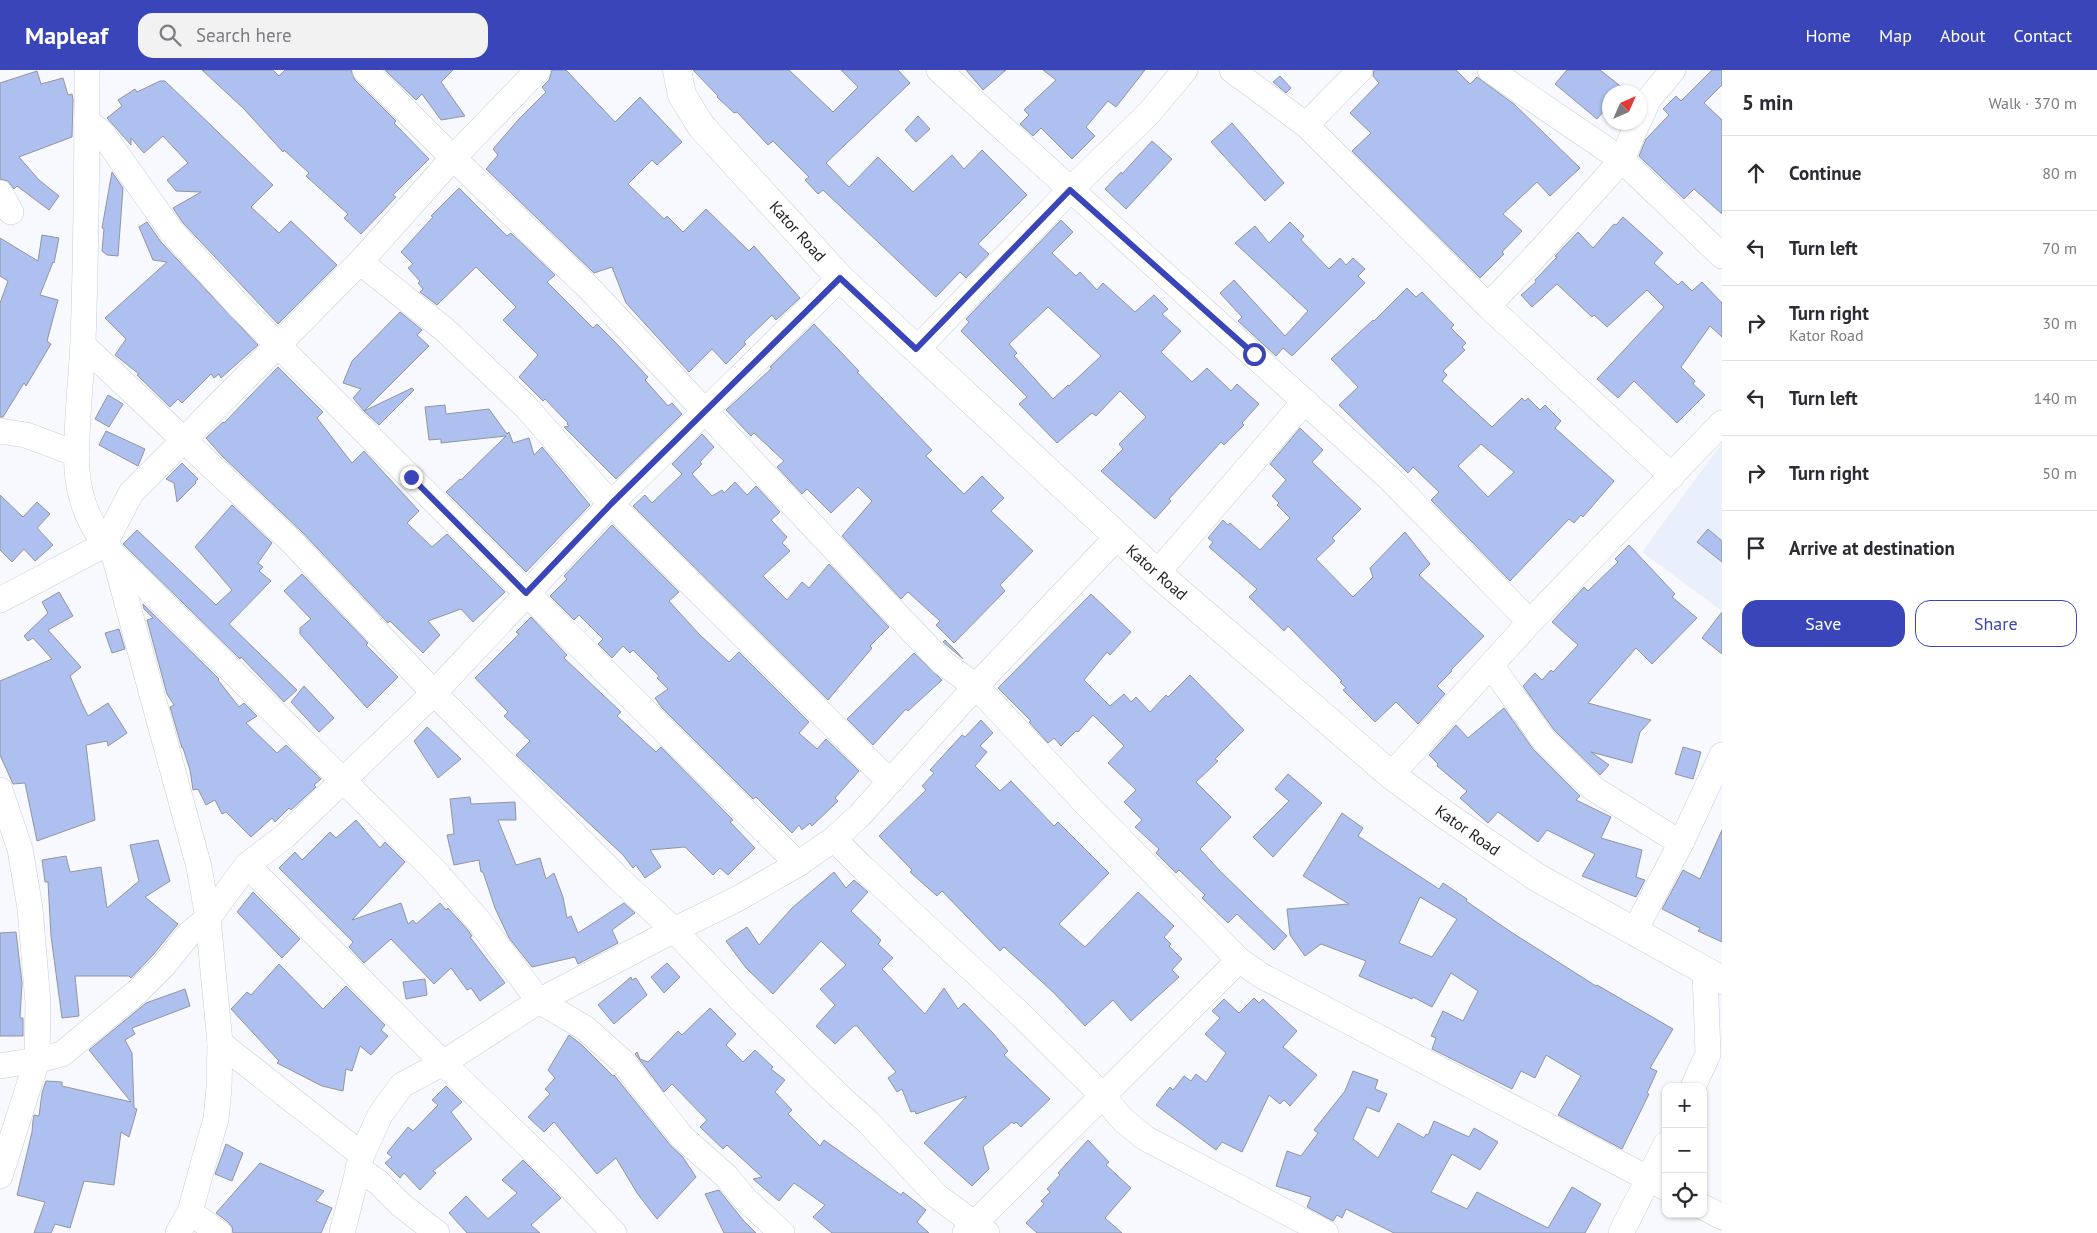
<!DOCTYPE html>
<meta charset="utf-8">
<style>
body{margin:0;font-family:"PT Sans",sans-serif;background:#f2f2f3;color:#2b2b33}
.controls{position:absolute;right:15px;bottom:15px;display:grid;overflow:hidden;border-radius:10px;box-shadow:0 1px 4px #0004}
.controls button{width:45px;height:45px;display:grid;place-items:center;padding:0;border:0;border-bottom:1px solid #e1e1e2;background:#fff;color:#2b2b33;font:25px sans-serif}
.compass{position:absolute;left:1602px;top:15px;width:45px;height:45px;border-radius:50%;background:#fff;box-shadow:0 1px 4px #0004;rotate:45deg}
.stop{position:absolute;width:15px;height:15px;margin:-11px;border:4px solid #3945b8;border-radius:50%;background:#fff}
.stop.end{background:#3945b8;border-color:#fff;box-shadow:0 1px 5px #0008}
.list{margin:0;padding:0;list-style:none}
h2{display:flex;justify-content:space-between;align-items:center;height:65px;margin:0;padding:0 20px;font-size:21px}
h2 small{font-size:16px;font-weight:400;color:#7c7c81}
.list li{display:grid;grid-template-columns:32px 1fr auto;gap:15px;align-items:center;box-sizing:border-box;height:75px;padding:0 20px;border-top:1px solid #e1e1e2}
.list b{display:block;font-size:19px;white-space:nowrap}
.list p{margin:0;font-size:16px;white-space:nowrap;color:#7c7c81}
.list em{font-size:16px;font-style:normal;color:#7c7c81}
.actions{display:flex;gap:10px;padding:15px 20px}
.actions a{flex:1;padding:11px 0;border:1px solid #3945b8;border-radius:15px;text-align:center;font-size:18px;color:#3945b8}
.actions .main{background:#3945b8;color:#fff}
.icon{flex:none;width:28px;height:28px;fill:none;stroke:currentColor;stroke-width:2;stroke-linecap:round;stroke-linejoin:round}
.map{position:relative;flex:none;width:1722px;height:1163px;overflow:hidden}
header{display:flex;align-items:center;gap:30px;box-sizing:border-box;height:70px;padding:0 25px;background:#3945b8;color:#fff}
header strong{font-size:24px}
nav{display:flex;gap:28px;margin-inline-start:auto;font-size:18px}
.search{width:350px;height:45px;background:#f2f2f3;display:flex;align-items:center;gap:12px;box-sizing:border-box;padding:0 18px;border-radius:15px;color:#7c7c81;font-size:19px}
main{display:flex}
aside{flex:1;background:#fff}
.map>svg:first-child{display:block}
.built{fill:#eaeffc}
.building{fill:#adc0f0;stroke:#91959d;fill-rule:evenodd}
.lines{fill:none;stroke-linecap:round;stroke-linejoin:round}
.street-casing{stroke:#caced7;stroke-width:26}
.secondary-casing{stroke:#caced7;stroke-width:29}
.street{stroke:#fff;stroke-width:25}
.secondary{stroke:#fff;stroke-width:28}
.route{stroke:#3945b8;stroke-width:6}
.labels{text-anchor:middle;dominant-baseline:central;stroke-width:4;stroke-linejoin:round;paint-order:stroke}
.street-label{font-size:16px;fill:#1d1f22;stroke:#fff}
</style>
<header>
<strong>Mapleaf</strong>
<div class="search"><svg class="icon" aria-label="search" viewBox="0 0 24 24"><circle cx="10" cy="10" r="6"/><path d="M15 15l6 6"/></svg>Search here</div>
<nav><a>Home</a><a>Map</a><a>About</a><a>Contact</a></nav>
</header>
<main>
<div class="map">
<svg width="1722" height="1163" viewBox="0 0 1722 1163">
<rect width="100%" height="100%" fill="#f7f9ff"/>
<path class="built" d="M1722 373V541L1642 482Z"/>
<g class="building">
<path d="M202 0H273L279 6 285 0H351L355 10 396 51 394 53 429 89 393 125 396 127 361 164 344 148 348 144 306 106 309 103 284 80 283 82 244 39Z"/>
<path d="M385 0H453L441 12 465 46 441 50 422 24 416 30Z"/>
<path d="M552 0H566L615 52 640 27 682 72 657 95 652 90 628 114 664 149 667 146 683 162 706 139 749 181 754 176 800 228 776 250 772 245 744 272 746 274 726 294 712 279 689 302 626 233 612 197 594 203 486 99 498 85 493 79 519 49 546 22 542 17 549 10Z"/>
<path d="M693 0H789L833 42 858 17 841 0H898L910 13 826 93 849 117 878 87 913 122 952 85 964 99 982 80 1027 125 978 174 989 184 966 208 960 202 936 227 823 120 818 124 805 110 809 107 773 71 768 75 737 42 734 43 717 27 718 26Z"/>
<path d="M966 0H1006L983 20Z"/>
<path d="M1043 0H1145L1116 37 1108 31 1086 57 1095 66 1072 89 1041 58 1033 66 1020 54 1029 45 1024 40 1056 10Z"/>
<path d="M1374 0H1456L1470 14 1477 7 1514 34 1580 98 1550 126 1537 112 1503 144 1522 161 1502 182 1504 184 1480 208 1352 81 1371 63 1350 43 1379 13 1373 6Z"/>
<path d="M1567 0H1600L1628 22H1610V34L1597 49 1555 14Z"/>
<path d="M1712 0H1722V15L1704 33 1722 50V144L1694 119 1684 129 1639 86 1646 69 1669 45 1663 39 1676 26 1681 31Z"/>
<path d="M37 1 41 14 63 8 68 25 72 24 73 29 72 67 19 87 39 110 59 126 49 140 17 116 14 119 8 111 0 109V13Z"/>
<path d="M1280 6 1291 18 1286 23 1273 12Z"/>
<path d="M160 11H165L273 115 251 137 279 163 291 151 337 195 278 254 183 153 173 138 201 122 176 121 167 110 188 93 163 66 144 83 131 68V75L107 48 122 36 118 30 135 19 137 22Z"/>
<path d="M918 46 930 59 916 72 905 60Z"/>
<path d="M1232 53 1284 113 1265 131 1211 72Z"/>
<path d="M1152 71 1172 89 1126 139 1105 119 1121 102 1122 104Z"/>
<path d="M112 102 123 118 118 186 107 185 102 181 104 159 102 158Z"/>
<path d="M459 118 507 166 511 163 555 205 547 212 593 258 597 254 616 273 648 307 645 310 668 336 672 333 682 344 616 409 564 357 569 356 567 354 568 353 545 329 543 331 519 307 538 285 503 250 516 237 476 197 437 235 420 222 423 219 418 213 420 211 408 198 413 194 401 182 433 147 431 146Z"/>
<path d="M1623 147 1663 183 1654 193 1678 215 1682 211 1692 221 1702 212 1722 233V267L1710 256 1681 297 1695 311 1693 314 1705 325 1677 353 1634 311 1618 328 1597 309 1664 237 1647 220 1607 257 1594 245 1592 247 1557 214 1532 237 1521 225 1536 212 1535 210 1557 187 1555 186 1578 162 1593 178 1614 154 1616 155Z"/>
<path d="M1061 150 1073 162 1052 183 1076 206 1080 202 1097 220 1103 213 1135 242 1154 225 1168 239 1162 244 1181 261 1161 282 1192 312 1207 298 1231 321 1237 314 1259 334 1242 353 1244 355 1224 375 1221 372 1169 429 1171 431 1155 449 1101 401 1123 379 1119 374 1146 347 1120 321 1096 346 1092 343 1057 373 1019 334 1027 327 961 261 969 252 966 249ZM1048 237 1101 286 1069 316 1068 315 1053 329 1014 286 1017 283 1009 274Z"/>
<path d="M147 152 161 172 258 275 221 308 219 304 214 308 211 304 182 333 178 329 170 337 137 305 139 304 115 285 126 269 105 248 167 192 153 190 139 157Z"/>
<path d="M1290 152 1304 166 1301 170 1329 199 1340 188 1346 195 1353 188 1365 199 1358 206 1365 213 1292 286 1283 278 1276 286 1238 251 1242 247 1220 223 1234 210 1285 266 1308 241 1235 173 1255 156 1269 173Z"/>
<path d="M42 165 59 168 54 193 53 192 40 225 58 230 47 271 51 274 26 316 24 313 3 347H0V233L8 211 0 206V168L38 191Z"/>
<path d="M1407 218 1416 227 1422 222 1454 255 1451 258 1466 273 1462 277 1465 280 1443 301 1447 305 1442 311 1492 357 1522 328 1525 331 1528 328 1540 340 1545 335 1561 351 1555 358 1614 411 1583 447 1581 445 1574 453 1569 449 1510 511 1431 430 1439 422 1413 397 1408 403 1339 335 1358 317 1331 289 1373 250 1374 251ZM1481 374 1514 402 1488 427 1458 396Z"/>
<path d="M400 242 422 260 417 265 429 276 364 341 353 328 361 319 343 313 352 291Z"/>
<path d="M814 254 859 301 857 302 932 380 926 386 964 424 982 406 1004 428 991 441 1033 481 1000 515 1005 521 954 573 936 555 940 551 908 522 901 529 842 466 872 431 858 417 831 443 807 419 802 424 777 397 784 391 754 363 751 366 726 340 772 298 770 297Z"/>
<path d="M278 297 323 342 317 348 352 393 364 381 419 441 407 453 432 477 447 464 505 522 473 552 461 539 428 551 440 565 423 583 390 551 388 553 302 462 222 386 206 368 223 352 224 353Z"/>
<path d="M412 318 414 320 379 355 364 341Z"/>
<path d="M108 325 123 334 109 357 95 349Z"/>
<path d="M445 335 446 344 489 339 507 364 509 362 513 373 529 368 534 385 542 377 590 435 526 502 446 422 460 409 461 410 506 366 441 373V369L429 370 425 337Z"/>
<path d="M1300 358 1323 380 1312 392 1361 439 1332 468 1335 471 1316 489 1353 527 1373 507 1370 498 1405 462 1430 494 1419 505 1484 566 1451 600 1452 601 1437 616 1445 624 1418 654 1396 632 1375 652 1343 620 1346 618 1340 612 1342 611 1288 556 1284 561 1249 527 1257 519 1209 477 1213 472 1208 468 1223 450 1228 455 1230 453 1260 480 1290 448 1277 435 1279 433 1272 426 1286 410 1270 394Z"/>
<path d="M106 361 145 379 138 396 99 375Z"/>
<path d="M702 364 714 377 700 392 702 394 692 404 712 426 722 420 724 423 735 412 747 425 756 416 780 442 771 450 787 467 782 473 790 481 763 506 787 530 802 512 809 518 829 494 889 557 870 576 872 578 828 630 633 436 645 425 652 433 682 404 672 394Z"/>
<path d="M182 393 198 409 195 412 196 413 177 432 174 413 166 409Z"/>
<path d="M0 425 23 447 37 432 50 444 37 458 53 475 35 491 24 479 12 492 0 480Z"/>
<path d="M232 435 272 473 258 493 263 497 259 501 271 511 229 554 297 620 284 632 241 587 240 589 123 474 137 460 216 535 232 520 195 477Z"/>
<path d="M612 455 679 522 669 531 699 564 729 592 739 582 809 652 799 663 817 679 826 669 859 701 835 728 838 731 812 756 810 753 802 760 799 755 792 763 756 727 753 729 662 638 655 628 668 619 657 608 659 606 633 580 630 583 623 576 612 588 598 574 603 569 579 545 574 550 550 526 567 509 564 506Z"/>
<path d="M1708 459 1722 471V492L1697 472Z"/>
<path d="M1629 475 1675 524 1672 527 1697 548 1652 594 1636 578 1588 633 1651 650 1640 662 1632 693 1591 682 1609 695 1600 705 1554 660 1523 616 1535 603 1542 610 1551 600 1553 602 1578 575 1552 552 1584 517 1588 521 1618 492 1615 489Z"/>
<path d="M302 504 368 573 366 575 398 607 367 638 300 564V558L311 549 284 521Z"/>
<path d="M59 522 73 546 48 560 81 597 70 606 83 636 88 646 108 633 127 663 108 676 107 671 86 675 95 750 37 771 25 713 13 714 0 685V611L52 589 33 568 28 571 24 566 48 543 42 532Z"/>
<path d="M1091 524 1131 562 1110 585 1107 582 1084 610 1110 636 1124 624 1131 632 1136 627 1150 642 1166 625 1168 627 1190 605 1244 660 1215 689 1218 691 1196 712 1231 747 1200 779 1220 801 1287 866 1274 880 1237 844 1228 853 1202 828 1205 825 1179 800 1176 803 1156 783 1159 779 1135 757 1142 750 1124 732 1136 720 1108 693 1124 676 1093 645 1078 662 1076 661 1061 676 1054 668 1048 673 1029 652 1031 651 998 618Z"/>
<path d="M143 534 219 609 218 610 239 637 244 633 257 646 246 653 277 683 286 675 321 709 314 715 316 717 291 740 289 738 275 752 272 748 251 767 226 742 222 744 215 730 206 735 198 719 193 720 190 700 183 678H182L170 637 174 635 167 624 147 550 153 548 144 539Z"/>
<path d="M1722 542V584L1702 568Z"/>
<path d="M531 547 567 585 564 588 621 642 617 646 656 682 661 677 733 750 730 752 755 778 728 805 720 798 713 805 685 777 650 780 661 797 645 808 636 795 633 798 623 785 516 685 530 671 504 646 508 642 475 608 519 564 516 562Z"/>
<path d="M119 559 125 579 112 583 105 563Z"/>
<path d="M945 570 957 582 963 589 943 572Z"/>
<path d="M914 583 942 610 908 641 906 639 873 675 847 649Z"/>
<path d="M304 616 334 648 319 662 291 632Z"/>
<path d="M1504 638 1533 679 1580 726 1576 730 1611 747 1601 768 1642 780 1636 807 1645 810 1636 827 1582 806 1595 784 1547 760 1538 772 1498 742 1488 753 1460 728 1467 721 1437 696 1438 694 1429 685 1456 655 1468 668Z"/>
<path d="M981 650 993 663 980 676 987 682 975 696 1000 721 1011 711 1054 756 1058 752 1109 803 1059 854 1085 877 1138 822 1174 856 1164 867 1171 874 1169 876 1182 889 1172 900 1179 907 1131 951 1113 930 1085 956 1054 923 1004 877 1000 881 942 821 937 826 910 802 912 800 879 766 926 720 922 716 934 703 930 700 962 665 965 667Z"/>
<path d="M427 657 461 689 438 708 414 671Z"/>
<path d="M1683 677 1701 682 1693 709 1675 704Z"/>
<path d="M1288 704 1322 733 1273 787 1253 767 1289 731 1275 719Z"/>
<path d="M470 727 471 734 515 732 516 750H498L516 795 540 788 546 809 554 803 563 827 567 848 571 846 578 863 624 833 635 843 612 860 618 873 578 894 575 887 532 897 509 868 495 838 483 802H481L479 790 454 795 447 765 454 764 450 729Z"/>
<path d="M1342 743 1363 758 1358 766 1439 819 1443 813 1467 829 1466 831 1511 862 1596 916 1597 915 1673 959 1650 998 1657 1001 1647 1023 1649 1024 1622 1079 1558 1045 1581 1006 1546 985 1535 1008 1521 1001 1512 1019 1432 979 1436 968 1431 966 1443 941 1463 951 1478 921 1451 903 1432 937 1413 927 1412 929 1359 906 1366 891 1321 874 1305 886 1290 865 1287 839 1349 834 1303 806ZM1420 827 1457 849 1432 887 1399 873Z"/>
<path d="M356 750 380 778 385 772 405 792 352 850 401 833 408 854 413 850 416 854 440 833 446 840 448 838 467 859 472 866 470 867 505 913 480 931 471 918 467 920 451 898 434 914 391 869 364 893 349 877 353 872 279 798 295 782 302 790 330 762 336 768Z"/>
<path d="M1722 760V872L1698 861 1700 858 1662 839 1683 800 1700 809Z"/>
<path d="M158 770 170 811 145 827 178 854 153 885 131 908 129 906H75L79 946 62 948 51 866 48 812H45L42 790 66 786 70 802 101 797 107 838 139 811 130 775Z"/>
<path d="M834 802 846 818 854 810 868 822 851 841 881 870 878 874 893 888 882 899 925 944 944 918 958 939 964 933 993 963 1008 981 1004 985 1050 1029 1021 1057 1016 1052 1014 1054 1012 1052 983 1077 989 1099 972 1116 924 1073 967 1026 916 1044 915 1041 911 1042 902 1019 897 1022 888 1008 896 1002 857 956H854L835 974 816 956 835 935 820 919 846 895 821 871 773 924 746 898 726 871 747 857 759 875 792 838Z"/>
<path d="M253 822 300 869 282 888 237 842Z"/>
<path d="M16 862 22 913 20 948H23V966H0V863Z"/>
<path d="M667 893 680 907 664 923 651 907Z"/>
<path d="M279 894 323 939 346 916 385 955 381 960 388 966 371 985 360 976 352 1001 346 999 343 1021 322 1016 277 993 279 991 231 939 247 922 251 925Z"/>
<path d="M631 907 632 910 636 908 647 925 614 954 598 935Z"/>
<path d="M425 909 427 925 406 929 403 912Z"/>
<path d="M185 919 190 936 132 958 135 964 125 970 132 983 134 1038 137 1039 129 1067 121 1062 114 1115 84 1111 70 1158 55 1154 51 1163H34L45 1132 17 1125 32 1062 33 1051 34 1045 39 1046 42 1023 46 1011 62 1012V1016L131 1032 89 980 146 933Z"/>
<path d="M1254 928 1259 933 1263 929 1297 961 1283 977 1317 1005 1290 1036 1284 1030 1280 1034 1269 1025 1242 1082 1222 1072 1216 1080 1156 1035 1170 1017 1173 1020 1184 1006 1191 1011 1196 1004 1206 1012 1226 983 1205 964 1220 948 1212 941 1224 929 1239 943Z"/>
<path d="M710 938 736 964 726 975 743 992 755 980 773 997 771 999 785 1010 775 1022 792 1040 788 1044 820 1076 824 1070 901 1125 903 1122 926 1140 917 1152 929 1163H832L813 1147 825 1135 794 1113 779 1131 753 1109 762 1107 727 1075 723 1079 700 1057 707 1050 672 1014 664 1022 635 984 637 982 640 989 648 992 678 961 682 965Z"/>
<path d="M569 965 582 975 613 1006 614 1005 671 1076 682 1086 696 1107 657 1149 637 1123 616 1088 597 1104 554 1052 544 1062 528 1047 550 1024 545 1019 555 1008 548 1000Z"/>
<path d="M1353 1001 1378 1010 1375 1019 1387 1024 1379 1042 1367 1037 1353 1069 1378 1088 1398 1053 1424 1068 1426 1064 1428 1065 1434 1051 1469 1067 1474 1058 1498 1072 1480 1100 1452 1084 1431 1122 1467 1139 1477 1122 1548 1158 1572 1117 1601 1134 1585 1163H1394L1346 1139 1342 1148 1337 1145 1333 1151 1307 1137 1311 1127 1276 1116 1287 1081 1301 1086 1318 1063 1314 1060 1345 1021Z"/>
<path d="M446 1016 462 1032 451 1042 472 1069 433 1101 436 1103 420 1120 404 1103 400 1108 385 1093 392 1087 387 1083 408 1057 413 1061 438 1035 432 1030Z"/>
<path d="M1088 1070 1109 1092 1106 1095 1131 1118 1105 1148 1122 1163H1037L1026 1153 1044 1134 1041 1131 1050 1122 1047 1119 1060 1105 1058 1103Z"/>
<path d="M226 1074 243 1083 232 1111 215 1104Z"/>
<path d="M523 1090 561 1128 531 1155 540 1163H467L449 1143 466 1126 488 1149 517 1123 502 1110Z"/>
<path d="M260 1093 324 1121 316 1131 332 1138 321 1163H233L232 1157 228 1152 216 1143Z"/>
<path d="M719 1120 743 1150 756 1163H724L705 1124Z"/>
</g>
<g class="lines">
<g class="street-casing">
<g id="street">
<path d="M87 0C87 91 86 181 83 272 81 315 75 358 77 400 79 432 93 462 114 485L435 801 478 850 539 931 585 958 622 991 682 1067 726 1106 746 1130 782 1163"/>
<path d="M365 0 453 88 588 217 876 523 943 593 976 616 1086 734 1239 890 1262 906 1666 1118"/>
<path d="M939 0 1389 408 1530 552"/>
<path d="M1232 0 1306 55 1488 236 1672 406"/>
<path d="M1490 0 1622 90 1722 186"/>
<path d="M1640 49 1648 30 1673 0"/>
<path d="M87 51 102 63 172 162 240 237 798 794"/>
<path d="M1306 55 1360 0"/>
<path d="M0 123 11 142"/>
<path d="M360 192 445 260 526 337 611 434 890 712"/>
<path d="M1488 236 1542 179 1622 90 1638 52"/>
<path d="M83 275 292 472 434 623 616 806 674 860 742 931 840 1027 868 1052 938 1127 987 1163"/>
<path d="M917 279 1070 120 1149 43 1185 0"/>
<path d="M0 361 26 365 77 384"/>
<path d="M114 485 199 797 208 848 220 973 219 1018 216 1049 207 1080 190 1142 178 1163"/>
<path d="M1157 503 1305 331"/>
<path d="M0 530 104 475 131 423 360 192 453 88 538 0"/>
<path d="M1491 595 1543 669 1594 719 1681 773"/>
<path d="M1391 705 1530 552 1722 353"/>
<path d="M0 720 20 779 30 838 38 933 37 990 0 1106"/>
<path d="M834 769 863 798 1020 944 1102 1025 1122 1049 1145 1068 1326 1163"/>
<path d="M247 795 443 993 560 1106 614 1163"/>
<path d="M1634 862 1681 773 1722 685"/>
<path d="M220 973 362 1085"/>
<path d="M0 996 37 990 62 984 138 921 164 895 189 864 208 848 247 795 285 766 434 623 611 434 840 208"/>
<path d="M1693 1017 1708 984 1705 901"/>
<path d="M358 1098 378 1112 400 1134 437 1163"/>
<path d="M1703 1137 1722 1147"/>
<path d="M190 1142 219 1163"/>
<path d="M342 1163 362 1085 380 1045 402 1015 443 993 539 931 674 860 739 828 798 794 834 769 860 745 976 616 1117 467"/>
<path d="M965 1163 1239 890"/>
<path d="M1621 1163 1666 1074"/>
</g>
</g>
<g class="secondary-casing">
<path id="secondary" d="M677 0 682 25 701 56 840 208 1157 503 1391 705 1444 744 1538 808 1722 910"/>
</g>
<use href="#street" class="street"/>
<use href="#secondary" class="secondary"/>
</g>
<g class="lines">
<path class="route" d="M411 407 526 523 611 434 840 208 916 279 1070 120 1254 284"/>
</g>
<g class="labels">
<g class="street-label">
<text transform="translate(798 161) rotate(48)">Kator Road</text>
<text transform="translate(1157 502) rotate(41)">Kator Road</text>
<text transform="translate(1468 760) rotate(35)">Kator Road</text>
</g>
</g>
</svg>
<div class="controls">
<button>+</button>
<button>−</button>
<button><svg class="icon" aria-label="locate" viewBox="0 0 24 24"><circle cx="12" cy="12" r="6"/><path d="M12 2v4M12 18v4M2 12h4M18 12h4"/></svg></button>
</div>
<svg class="compass" viewBox="-18 -18 36 36"><path d="M0-13l5 13h-10z" fill="#e53935"/><path d="M0 13l5-13h-10z" fill="#7c7c81"/></svg>
<div class="stop" style="left:1254px;top:284px"></div>
<div class="stop end" style="left:411px;top:407px"></div>
</div>
<aside>
<h2>5 min<small>Walk · 370 m</small></h2>
<ul class="list">
<li><svg class="icon" aria-label="ahead" viewBox="0 0 24 24"><path d="M12 20V5M6 11l6-6 6 6"/></svg><div><b>Continue</b></div><em>80 m</em></li>
<li><svg class="icon" aria-label="left" viewBox="0 0 24 24"><path d="M17 20v-9H6M10 6l-5 5 5 5"/></svg><div><b>Turn left</b></div><em>70 m</em></li>
<li><svg class="icon" aria-label="right" viewBox="0 0 24 24"><path d="M7 20v-9h11M14 6l5 5-5 5"/></svg><div><b>Turn right</b><p>Kator Road</p></div><em>30 m</em></li>
<li><svg class="icon" aria-label="left" viewBox="0 0 24 24"><path d="M17 20v-9H6M10 6l-5 5 5 5"/></svg><div><b>Turn left</b></div><em>140 m</em></li>
<li><svg class="icon" aria-label="right" viewBox="0 0 24 24"><path d="M7 20v-9h11M14 6l5 5-5 5"/></svg><div><b>Turn right</b></div><em>50 m</em></li>
<li><svg class="icon" aria-label="arrive" viewBox="0 0 24 24"><path d="M6 21V4h12l-3 4 3 4H6"/></svg><div><b>Arrive at destination</b></div></li>
</ul>
<div class="actions"><a class="main">Save</a><a>Share</a></div>
</aside>
</main>
